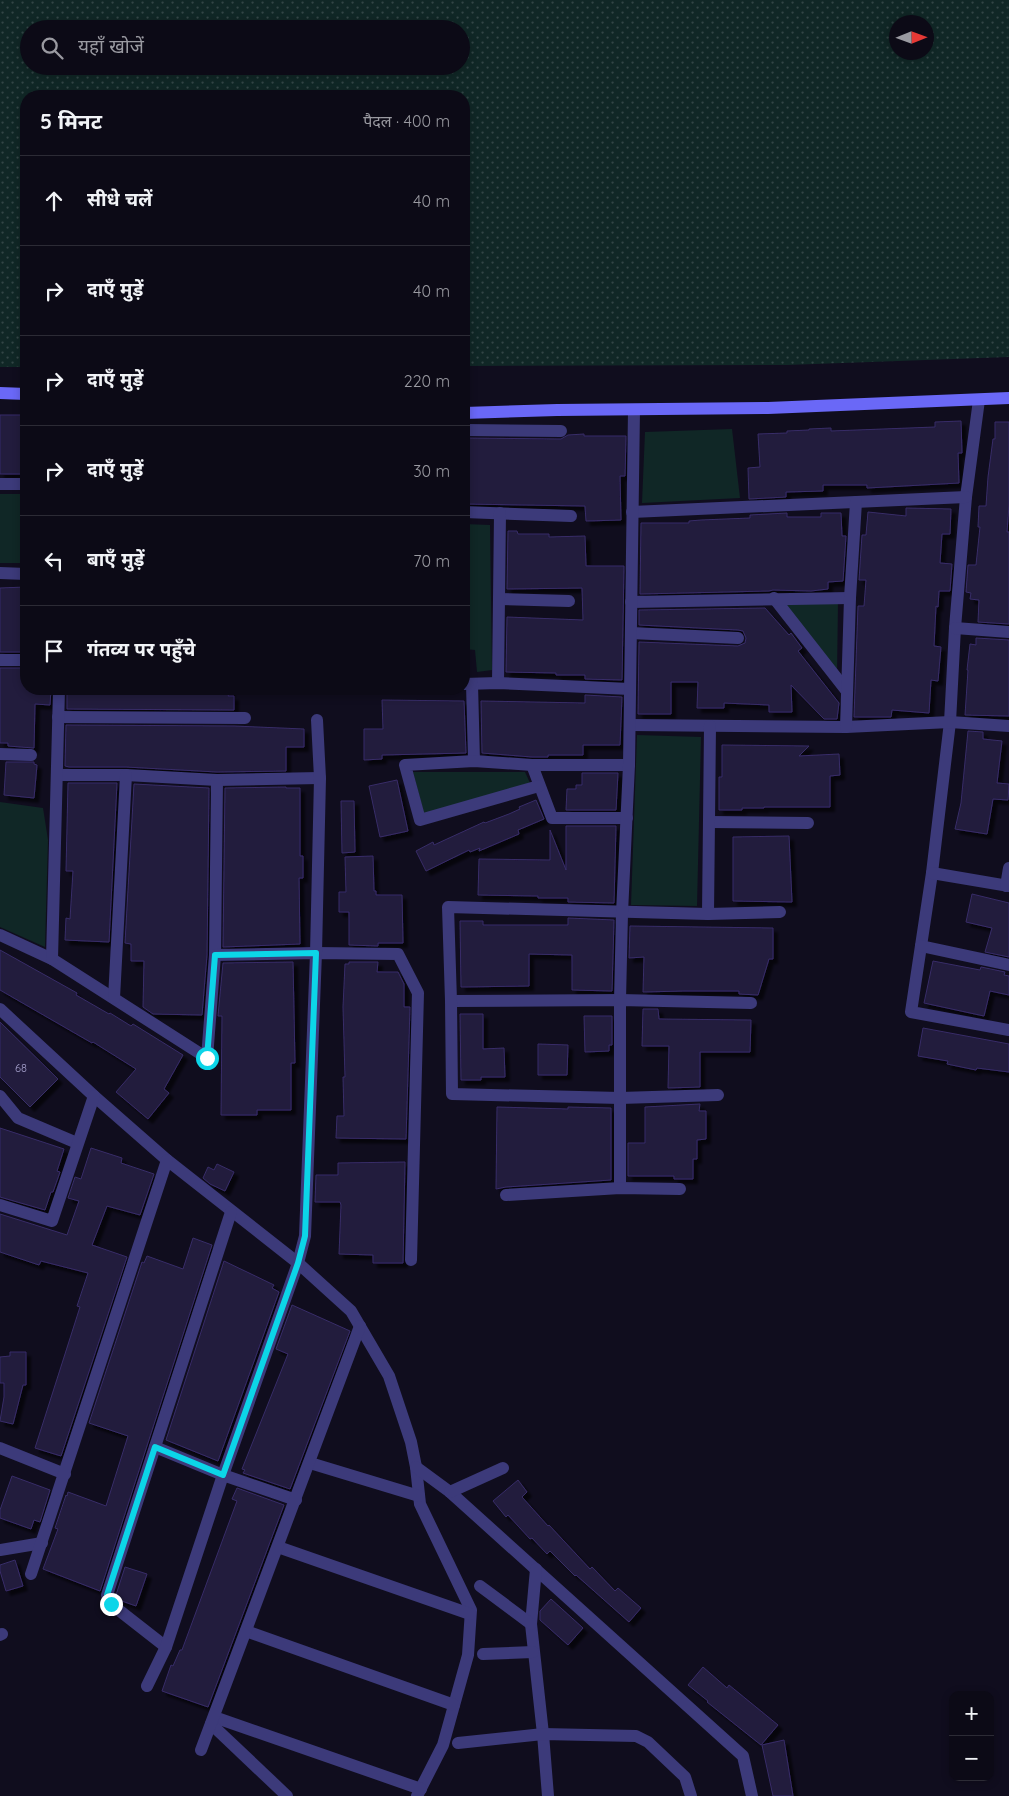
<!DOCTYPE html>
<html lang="hi">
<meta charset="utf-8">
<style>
body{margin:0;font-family:Quicksand,"Noto Sans Devanagari",sans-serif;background:#1a1823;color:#f1f3f6}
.controls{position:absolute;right:15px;bottom:15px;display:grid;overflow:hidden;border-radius:10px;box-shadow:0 2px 8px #0003}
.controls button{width:45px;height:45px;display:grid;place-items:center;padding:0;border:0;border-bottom:1px solid #2c2b35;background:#0c0a16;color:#f1f3f6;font:25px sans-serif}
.compass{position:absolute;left:889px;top:15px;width:45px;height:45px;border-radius:50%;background:#0c0a16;box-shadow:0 2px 8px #0003;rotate:89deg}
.stop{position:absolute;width:15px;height:15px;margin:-11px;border:4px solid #0cd5e8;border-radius:50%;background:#fff}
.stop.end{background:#0cd5e8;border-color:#fff;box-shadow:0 1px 5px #0008}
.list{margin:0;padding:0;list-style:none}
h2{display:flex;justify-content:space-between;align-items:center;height:65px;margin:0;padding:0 20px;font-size:21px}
h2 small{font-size:16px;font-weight:400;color:#9a9aa1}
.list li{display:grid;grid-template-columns:32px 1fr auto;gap:15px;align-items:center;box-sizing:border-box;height:90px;padding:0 20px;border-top:1px solid #2c2b35}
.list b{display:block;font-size:19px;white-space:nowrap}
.list em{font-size:16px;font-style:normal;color:#9a9aa1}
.icon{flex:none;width:28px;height:28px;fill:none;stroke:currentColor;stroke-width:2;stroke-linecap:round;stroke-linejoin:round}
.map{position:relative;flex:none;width:1009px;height:1796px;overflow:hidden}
.search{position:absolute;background:#0c0a16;box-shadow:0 2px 8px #0003;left:20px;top:20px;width:450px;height:55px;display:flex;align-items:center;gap:12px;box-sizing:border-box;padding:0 18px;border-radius:28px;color:#9a9aa1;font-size:19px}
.panel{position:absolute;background:#0c0a16;box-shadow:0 2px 8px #0003;left:20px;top:90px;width:450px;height:605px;border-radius:20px}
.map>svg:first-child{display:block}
.grass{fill:url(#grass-dots);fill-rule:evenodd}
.green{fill:#102726}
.building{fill:#211a3d;stroke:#382d68;filter:url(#shadow)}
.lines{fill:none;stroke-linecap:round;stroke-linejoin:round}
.street{stroke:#3c3a7a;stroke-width:12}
.secondary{stroke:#6a68f7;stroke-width:12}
.route{stroke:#0cd5e8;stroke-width:6}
.labels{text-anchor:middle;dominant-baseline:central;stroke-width:4;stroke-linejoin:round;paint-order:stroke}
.number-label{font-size:11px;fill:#a5a0cc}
</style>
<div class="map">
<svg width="1009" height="1796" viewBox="0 0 1009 1796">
<defs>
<pattern id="grass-dots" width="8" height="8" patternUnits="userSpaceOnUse" patternTransform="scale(1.25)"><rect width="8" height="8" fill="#102726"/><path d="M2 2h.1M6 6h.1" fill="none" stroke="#324546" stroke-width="1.8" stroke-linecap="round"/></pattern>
<filter id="shadow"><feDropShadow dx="4.5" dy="4.5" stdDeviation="1" flood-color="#0009"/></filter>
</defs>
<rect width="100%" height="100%" fill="#100d1e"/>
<path class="grass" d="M0 0H1009V357L787 365 464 366V96H26V367H0ZM896 22H926V52H896ZM29 29H461V66H29Z"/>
<g class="green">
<path d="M732 429 740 498 642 503 645 432Z"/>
<rect x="0" y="494" width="26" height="69"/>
<path d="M464 524 490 525 492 670 477 672 475 650 464 649Z"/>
<path d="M838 602 837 675 784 603Z"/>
<path d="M637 735 701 737 697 906 631 905Z"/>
<path d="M413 772H525L530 783 424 814Z"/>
<path d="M0 802 43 808 48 840 45 947 0 927Z"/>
</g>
<g class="building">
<rect x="0" y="415" width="26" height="59"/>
<path d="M961 421 962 453H958L959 483 867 488V485H823V491L786 492V497L749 499 748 468 760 467 758 434 787 433V431L809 430V429L831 428V431L935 427V422Z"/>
<path d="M995 422H1009V505L1007 532H1009V624L978 622 979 600 970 599 971 593 966 592 968 565H976L980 527H978L979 506H986L988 477 993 439H995Z"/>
<path d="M584 434V436H626L625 476H620L621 520 586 521 585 506 465 504 464 438 561 439 568 435Z"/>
<path d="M906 508 951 509 950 534H942L940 563 952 564 950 591H939L938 607 936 606 934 646 941 647 938 681 931 680 929 713 892 710 891 717H854L858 606H864L866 580H859L862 535H866L868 512 906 516Z"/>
<path d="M787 513V517H821V513H841L842 536H846L843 581 828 582V589L811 591 773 590 769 591 640 594 641 523H689V521L701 520 750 518V515Z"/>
<path d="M508 531H517L518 534H549V537L585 536 586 566H624L622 680 585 679V675H556V673L506 672 507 617 583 620 582 588 507 589Z"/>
<path d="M26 587V652H0V588Z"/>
<path d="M765 608 789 635 791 633 802 648 798 651 839 703 837 719H824L791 685 792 712H769V705L724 703V708H697L698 682H671V714H638L639 642 738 646 745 643 746 638 743 631 738 630 639 625V610Z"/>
<path d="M976 638 1009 640V716L965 715 968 670H967L970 644 976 645Z"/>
<path d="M0 668H26V689H51L50 705 35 704 34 748 8 746V743H0Z"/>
<path d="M67 689H231L228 696H234V710L67 709Z"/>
<path d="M585 695 622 697 620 745H583V755H548V757H532L482 753 481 701 585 703Z"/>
<path d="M382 700 464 701 466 753 382 755V759L364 760V729H383Z"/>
<path d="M66 725 234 726 304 729V747H286V771L217 772 126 767H69L65 766Z"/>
<path d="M968 731 983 732V739L1002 741 997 783 1009 784 1008 800 993 799 987 834 955 829 961 803Z"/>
<path d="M722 745 809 746 799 756 839 754 840 775 830 776V807H764V808H742V810H719V777H722Z"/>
<path d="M6 762H34V764L37 765 34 798 4 795Z"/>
<path d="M582 773H618L616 810H566L567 789H576V785H582Z"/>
<path d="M397 780 408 831 380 837 369 786Z"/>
<path d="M68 783H117L109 942 65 940 66 918 70 919 73 871H66Z"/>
<path d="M134 784 209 788 207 955 202 1015 153 1014 143 1007 144 961H131V944L125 943Z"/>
<path d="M286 787V788H300V856H303V878H299L300 944 223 947 225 788Z"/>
<path d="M536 800 544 819 518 830 519 834 479 851 480 848 470 852 469 850 426 871 416 851 433 842 434 845 484 822 485 823 509 814 520 809 519 807Z"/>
<path d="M341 801H354L355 852 342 853Z"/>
<path d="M566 826H616L614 903 568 902V898H538V896L478 895 479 859 550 860V830L566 870Z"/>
<path d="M789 836 792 902 733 901V837Z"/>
<path d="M373 856 374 891H376V895H402L403 943H378V946L349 945V912H339V892H346L345 857Z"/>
<path d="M972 894 1009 903V957L985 952 992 928 966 922Z"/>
<path d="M568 918 614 920 612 991 572 990V955L529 954V986L461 987 460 921H483V925H568Z"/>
<path d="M630 926 773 928V959H769L758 995 739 994V991H684L643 992 644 957 629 958Z"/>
<path d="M0 950 77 993 76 995 109 1014 110 1013 131 1026 133 1024 183 1055 164 1089 169 1093 148 1119 116 1092 136 1069 93 1042 92 1043 0 990Z"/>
<path d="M933 961 980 970 981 967 1005 972 1004 975 1009 976V995L990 991 984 1016 924 1003Z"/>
<path d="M293 962 295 1063H291V1110H257V1115H221L222 1016H218L223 963Z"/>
<path d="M349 962H378L377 972H398L404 984V1007H410L406 1139 336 1138 337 1116H344L343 1077H345L343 1007 345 964H349Z"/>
<path d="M643 1009H658L659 1019 751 1020 750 1052H700V1087L668 1088 669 1046H642Z"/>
<path d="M460 1014H483V1049L504 1048 505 1077H481V1080H461Z"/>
<path d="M584 1016H612V1045H609V1051L585 1052Z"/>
<path d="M0 1022 58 1079 30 1107 0 1077Z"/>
<path d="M923 1028 1009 1044V1072L977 1068 976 1070 947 1064 948 1061 918 1056Z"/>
<path d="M538 1044 568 1045 567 1075H538Z"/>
<path d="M700 1104 699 1111H706V1139L697 1140V1159H693V1179H674V1176H628V1143H645V1107Z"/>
<path d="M497 1107 568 1109V1107L611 1108V1180L506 1187 496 1189Z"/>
<path d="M0 1128 64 1149 57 1171 60 1172 53 1192H51L45 1210 0 1197Z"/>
<path d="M91 1148 122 1158 121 1163 154 1174 140 1215 107 1206 92 1245 127 1257 61 1456 35 1448 80 1307 77 1306 88 1273 41 1261 39 1265 0 1252V1214L67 1235 79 1201 68 1198 75 1177 81 1179Z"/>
<path d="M405 1162 403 1263H373V1255L339 1254 341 1205 340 1202H315L316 1175H338V1163Z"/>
<path d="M217 1164 234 1172 225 1191 210 1184 203 1178 208 1167 214 1170Z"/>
<path d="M193 1238 212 1245 100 1591 43 1569 58 1529 55 1528 66 1495 67 1496 68 1492 106 1506 128 1436 89 1423 142 1262 144 1263 147 1256 183 1269Z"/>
<path d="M224 1261 274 1285 272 1288 279 1292 218 1461 166 1440Z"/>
<path d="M292 1305 350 1331 290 1489 243 1473 245 1470 242 1469 288 1354 276 1349Z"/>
<path d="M10 1352H26V1385H23L13 1424 0 1421 4 1397V1383H0V1357L10 1356Z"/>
<path d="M12 1476 50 1490 40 1522 34 1520 31 1529 0 1518V1510Z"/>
<path d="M518 1480 527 1492 522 1497 548 1526 549 1525 590 1569 592 1567 615 1591 618 1588 641 1608 629 1622 576 1575 575 1576 550 1551 547 1554 532 1538 530 1539 508 1515 506 1517 493 1501Z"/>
<path d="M237 1488 284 1505 208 1707 162 1691 171 1665 173 1666 180 1650H182L237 1501 232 1499Z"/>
<path d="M15 1560 23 1586 6 1591 0 1571V1565Z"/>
<path d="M125 1567 147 1574 136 1606 119 1600 116 1595Z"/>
<path d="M551 1599 583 1628 568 1645 540 1620V1611Z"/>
<path d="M703 1667 727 1688 729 1685 778 1725 761 1745 707 1702 708 1701 688 1685Z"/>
<path d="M784 1740 793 1796H773L762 1745Z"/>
</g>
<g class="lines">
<g class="street">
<path d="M979 400 966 497 955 628 950 722 932 873 911 1012 1009 1030"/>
<path d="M464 430 561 431"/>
<path d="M0 484H26"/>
<path d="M464 512 571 516"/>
<path d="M632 512 966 497"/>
<path d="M0 573 26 574"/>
<path d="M774 598 846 690"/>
<path d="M499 599 569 601"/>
<path d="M631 602 850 598"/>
<path d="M955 628 1009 632"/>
<path d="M631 633 738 638"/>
<path d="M0 660H26"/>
<path d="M498 683 500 513"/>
<path d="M464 684 498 683 630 689"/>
<path d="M472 684 474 761"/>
<path d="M58 717 245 718"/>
<path d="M630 725 846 727 950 722 1009 726"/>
<path d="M846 727 850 598 856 502"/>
<path d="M0 754 31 755"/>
<path d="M532 765 552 818H627"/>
<path d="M57 775H126L217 780 320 778"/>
<path d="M539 786 420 820 405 765 474 761 532 765H629"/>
<path d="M709 822 808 823"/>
<path d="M932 873 1009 886"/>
<path d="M1006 886 1009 868"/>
<path d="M708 914 710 726"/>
<path d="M0 935 52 959 207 1058 215 955 217 780"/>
<path d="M921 946 1009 965"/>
<path d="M215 955 316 953 398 954 418 993 411 1260"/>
<path d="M52 959 59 689"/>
<path d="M114 998 126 775"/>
<path d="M451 1001 620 1000 751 1003"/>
<path d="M0 1009 94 1096 167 1160 298 1263 351 1311 389 1376 411 1442 416 1467 420 1504 471 1610 468 1655 443 1745 417 1796"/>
<path d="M718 1095 620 1098 452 1094 451 1001 448 907 708 914 780 912"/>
<path d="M0 1096 18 1118 77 1143"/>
<path d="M620 1188V1000L622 913 629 765 634 410"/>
<path d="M506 1195 620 1188 680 1189"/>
<path d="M0 1205 52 1221 94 1096"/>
<path d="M155 1447 223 1475 296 1500"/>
<path d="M0 1448 65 1474"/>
<path d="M310 1463 419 1496"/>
<path d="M416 1467 450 1492 743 1756 752 1796"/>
<path d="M450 1492 503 1468"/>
<path d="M278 1547 470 1614"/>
<path d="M0 1550 42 1543"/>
<path d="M536 1569 531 1624 543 1734 548 1796"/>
<path d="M31 1574 167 1160"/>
<path d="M480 1586 531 1624"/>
<path d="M246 1631 454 1705"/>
<path d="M0 1635 2 1634"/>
<path d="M166 1647 111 1604 107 1595 231 1212"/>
<path d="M483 1654 533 1652"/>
<path d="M147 1686 166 1647 223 1475 298 1263 305 1236 316 953 320 778 317 720"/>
<path d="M214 1717 421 1789"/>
<path d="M211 1724 287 1796"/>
<path d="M458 1743 543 1734 636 1736 648 1742 685 1777 691 1796"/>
<path d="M201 1750 360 1326"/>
</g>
<g class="secondary">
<path d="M0 393 26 394"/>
<path d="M464 413 557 410 768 408 1009 398"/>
</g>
</g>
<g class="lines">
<path class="route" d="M111 1604 107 1595 155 1447 223 1475 298 1263 305 1236 316 953 215 955 207 1058"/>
</g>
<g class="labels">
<g class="number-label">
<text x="21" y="1068">68</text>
</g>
</g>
</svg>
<div class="controls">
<button>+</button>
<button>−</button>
</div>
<svg class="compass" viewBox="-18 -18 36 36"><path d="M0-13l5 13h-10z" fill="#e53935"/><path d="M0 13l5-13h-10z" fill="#9a9aa1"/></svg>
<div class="stop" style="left:207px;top:1058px"></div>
<div class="stop end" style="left:111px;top:1604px"></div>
<div class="search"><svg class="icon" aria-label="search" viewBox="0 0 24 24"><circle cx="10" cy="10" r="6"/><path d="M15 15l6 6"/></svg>यहाँ खोजें</div>
<section class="panel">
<h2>5 मिनट<small>पैदल · 400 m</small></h2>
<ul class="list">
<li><svg class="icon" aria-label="ahead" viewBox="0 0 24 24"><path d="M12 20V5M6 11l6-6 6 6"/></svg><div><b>सीधे चलें</b></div><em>40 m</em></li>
<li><svg class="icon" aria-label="right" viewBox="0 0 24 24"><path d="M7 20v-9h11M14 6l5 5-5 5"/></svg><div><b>दाएँ मुड़ें</b></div><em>40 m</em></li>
<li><svg class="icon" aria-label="right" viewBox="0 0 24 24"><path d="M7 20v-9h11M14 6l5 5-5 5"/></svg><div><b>दाएँ मुड़ें</b></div><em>220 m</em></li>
<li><svg class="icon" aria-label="right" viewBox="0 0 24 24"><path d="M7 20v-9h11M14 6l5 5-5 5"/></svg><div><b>दाएँ मुड़ें</b></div><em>30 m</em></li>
<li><svg class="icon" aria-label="left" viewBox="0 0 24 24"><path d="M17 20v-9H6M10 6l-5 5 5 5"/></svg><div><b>बाएँ मुड़ें</b></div><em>70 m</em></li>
<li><svg class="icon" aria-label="arrive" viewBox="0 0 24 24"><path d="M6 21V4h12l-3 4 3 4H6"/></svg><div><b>गंतव्य पर पहुँचे</b></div></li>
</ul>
</section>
</div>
